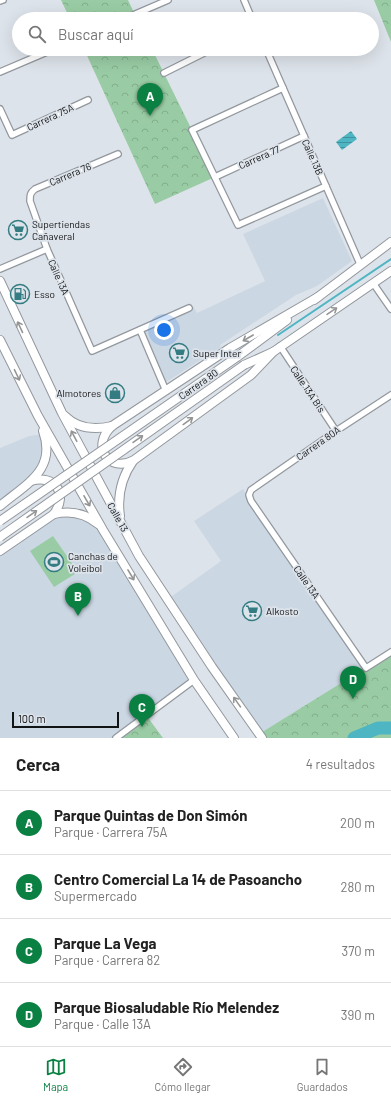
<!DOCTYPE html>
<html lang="es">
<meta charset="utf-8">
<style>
body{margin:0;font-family:Barlow,sans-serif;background:#f2f2f2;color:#222}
.scale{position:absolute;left:12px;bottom:10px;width:107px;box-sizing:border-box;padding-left:4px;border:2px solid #111315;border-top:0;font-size:11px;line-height:14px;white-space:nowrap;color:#111315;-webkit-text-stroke:3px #dde3ea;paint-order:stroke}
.you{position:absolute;left:164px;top:330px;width:14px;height:14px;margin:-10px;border:3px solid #fff;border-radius:50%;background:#1a73e8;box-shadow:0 0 0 6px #1a73e833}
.badge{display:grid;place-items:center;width:26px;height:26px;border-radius:50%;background:#0b8043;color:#fff;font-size:13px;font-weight:700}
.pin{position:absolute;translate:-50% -33px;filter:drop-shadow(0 1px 2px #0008)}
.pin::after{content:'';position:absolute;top:21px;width:14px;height:12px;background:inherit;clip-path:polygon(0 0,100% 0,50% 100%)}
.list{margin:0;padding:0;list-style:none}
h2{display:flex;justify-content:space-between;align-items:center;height:52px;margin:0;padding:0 16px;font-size:17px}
h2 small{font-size:13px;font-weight:400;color:#767676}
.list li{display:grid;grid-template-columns:26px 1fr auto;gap:12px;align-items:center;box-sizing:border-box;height:64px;padding:0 16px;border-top:1px solid #e0e0e0}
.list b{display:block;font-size:15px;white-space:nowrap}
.list p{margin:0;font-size:13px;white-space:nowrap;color:#767676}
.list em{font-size:13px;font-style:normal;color:#767676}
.icon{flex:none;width:22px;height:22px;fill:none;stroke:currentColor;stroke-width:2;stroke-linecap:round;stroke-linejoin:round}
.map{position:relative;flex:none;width:391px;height:738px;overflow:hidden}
.search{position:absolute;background:#fff;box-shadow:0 4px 16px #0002;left:12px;right:12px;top:12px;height:44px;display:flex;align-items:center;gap:10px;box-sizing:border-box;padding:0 14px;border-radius:22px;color:#767676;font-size:15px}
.sheet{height:308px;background:#fff}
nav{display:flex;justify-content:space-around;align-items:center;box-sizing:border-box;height:56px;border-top:1px solid #e0e0e0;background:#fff;font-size:11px;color:#767676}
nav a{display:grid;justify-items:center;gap:2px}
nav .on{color:#0b8043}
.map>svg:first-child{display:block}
.built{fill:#ccd7e4}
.grass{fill:#99cca4}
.park{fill:url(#park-crowns)}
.water{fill:url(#water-rules)}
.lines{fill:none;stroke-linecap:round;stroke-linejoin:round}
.stream{stroke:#4eb5c3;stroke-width:2}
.river{stroke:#4eb5c3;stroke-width:13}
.minor-casing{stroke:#93989e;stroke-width:8}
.secondary-casing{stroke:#93989e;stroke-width:10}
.minor{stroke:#fff;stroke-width:5.5}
.secondary{stroke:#fff;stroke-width:8}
.secondary-bridge-casing{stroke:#93989e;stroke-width:10;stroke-linecap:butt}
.secondary-bridge{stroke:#fff;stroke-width:8}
.oneway{stroke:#949596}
.labels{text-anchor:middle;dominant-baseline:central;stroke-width:3.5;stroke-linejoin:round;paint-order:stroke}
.street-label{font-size:10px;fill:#111315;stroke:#dde3ea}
.poi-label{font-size:10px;fill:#111315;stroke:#dde3ea;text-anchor:start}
</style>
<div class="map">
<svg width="391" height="738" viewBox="0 0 391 738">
<defs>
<pattern id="park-crowns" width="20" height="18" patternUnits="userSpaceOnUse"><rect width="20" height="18" fill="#99cca4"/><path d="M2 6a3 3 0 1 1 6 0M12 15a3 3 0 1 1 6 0" fill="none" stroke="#83ae8c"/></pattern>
<pattern id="water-rules" width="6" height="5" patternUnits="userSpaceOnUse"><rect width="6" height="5" fill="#4eb5c3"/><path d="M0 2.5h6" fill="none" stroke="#3f929d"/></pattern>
</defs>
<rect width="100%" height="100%" fill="#dde3ea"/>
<g class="built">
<path d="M323 198 352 261 317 286 296 295 220 345 221 347 163 384 140 330 193 306 197 313 265 281 243 234Z"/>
<path d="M44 434V465L0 506V448L29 436Z"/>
<path d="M243 489 366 668 259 734 168 599 221 561 194 521Z"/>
<path d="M54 514 92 519 194 680 116 738H0V551Z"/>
</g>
<path class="grass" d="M53 536 78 572 54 587 30 551Z"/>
<g class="park">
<path d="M61 0H128L137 19H70Z"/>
<path d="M374 0H391V42Z"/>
<path d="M84 49H152L215 177 155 204Z"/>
<path d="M391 652V738H262L259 734Z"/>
<path d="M146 715 163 738H116Z"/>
</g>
<path class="water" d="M351 131 357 139 342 150 336 142Z"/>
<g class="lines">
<path class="stream" d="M278 335 391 259"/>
<path class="river" d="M354 738 378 728H391"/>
<g class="minor-casing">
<g id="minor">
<path d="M244 0 252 19"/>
<path d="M0 1 3 0"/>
<path d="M124 19 168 0"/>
<path d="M266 49 360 264"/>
<path d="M0 72 54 49"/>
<path d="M164 73 212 49"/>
<path d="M283 88 192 130 238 225 326 186"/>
<path d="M0 109 12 135 88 100"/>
<path d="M118 154 35 189C30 193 30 195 30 201L47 249 92 351 189 308"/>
<path d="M215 177 304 136"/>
<path d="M0 269 47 249"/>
<path d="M373 283 391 309"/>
<path d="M140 330 166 391"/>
<path d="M280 346 336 431"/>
<path d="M391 395 336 431 251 490 249 495 251 501 366 668 391 652"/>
<path d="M116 738 194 680"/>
</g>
</g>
<g class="secondary-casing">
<g id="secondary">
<path d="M0 281 62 413 139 556 212 667 262 738"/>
<path d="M314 300 391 242"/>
<path d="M0 340 38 416 103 530 194 680 234 738"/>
<path d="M273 352 251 375 134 460C109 474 90 446 112 426L230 348 318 297"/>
<path d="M237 357 287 320"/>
<path d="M244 365 273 352 391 271"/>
<path d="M65 416C78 429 95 430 112 426"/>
<path d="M0 506C26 484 57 470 43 431"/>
<path d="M54 514C71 510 85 513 98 524"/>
<path d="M120 516C117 495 121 478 133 461"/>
<path d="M0 551 54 514C69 493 54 474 31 481"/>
</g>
</g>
<use href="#minor" class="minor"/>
<use href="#secondary" class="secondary"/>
<g class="secondary-bridge-casing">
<g id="secondary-bridge">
<path d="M0 521 237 357"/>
<path d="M0 537 244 365"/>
</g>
</g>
<use href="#secondary-bridge" class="secondary-bridge"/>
</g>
<defs><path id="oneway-shaft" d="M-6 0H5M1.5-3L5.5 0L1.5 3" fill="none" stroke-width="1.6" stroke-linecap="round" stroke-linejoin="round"/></defs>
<g class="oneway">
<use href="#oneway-shaft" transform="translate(332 311) rotate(-34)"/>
<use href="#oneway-shaft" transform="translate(20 327) rotate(-115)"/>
<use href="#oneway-shaft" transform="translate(248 338) rotate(150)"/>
<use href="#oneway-shaft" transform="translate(17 375) rotate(64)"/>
<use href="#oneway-shaft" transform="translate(188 421) rotate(-36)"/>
<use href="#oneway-shaft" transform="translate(74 436) rotate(-118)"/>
<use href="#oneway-shaft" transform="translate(138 439) rotate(-35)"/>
<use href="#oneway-shaft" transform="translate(87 501) rotate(60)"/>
<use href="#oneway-shaft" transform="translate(32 514) rotate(-35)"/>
<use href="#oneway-shaft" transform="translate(131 575) rotate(59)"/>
<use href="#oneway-shaft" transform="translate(237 702) rotate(-125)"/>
</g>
<defs>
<g id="supermarket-ring" transform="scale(1)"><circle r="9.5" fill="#dde3ea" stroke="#337c82" stroke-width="1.5"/><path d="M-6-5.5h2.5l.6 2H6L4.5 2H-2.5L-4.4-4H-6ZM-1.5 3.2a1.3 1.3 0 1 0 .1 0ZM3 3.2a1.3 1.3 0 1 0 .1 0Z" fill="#337c82"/></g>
<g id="fuel-ring" transform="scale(1)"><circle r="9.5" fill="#dde3ea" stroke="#337c82" stroke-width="1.5"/><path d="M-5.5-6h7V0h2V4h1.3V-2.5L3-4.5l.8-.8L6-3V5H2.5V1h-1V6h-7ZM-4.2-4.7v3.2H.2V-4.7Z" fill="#337c82"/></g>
<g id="shop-ring" transform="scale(1)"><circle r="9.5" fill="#dde3ea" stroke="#337c82" stroke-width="1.5"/><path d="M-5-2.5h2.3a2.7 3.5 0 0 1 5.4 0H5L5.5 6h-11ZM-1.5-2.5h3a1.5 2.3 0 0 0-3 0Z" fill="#337c82"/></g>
<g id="stadium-ring" transform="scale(1)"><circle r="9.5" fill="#dde3ea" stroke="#337c82" stroke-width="1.5"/><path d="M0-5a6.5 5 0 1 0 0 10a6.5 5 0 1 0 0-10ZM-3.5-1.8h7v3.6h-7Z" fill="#337c82"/></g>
</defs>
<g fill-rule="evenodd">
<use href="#supermarket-ring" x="18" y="230"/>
<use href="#fuel-ring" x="20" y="294"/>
<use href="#supermarket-ring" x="179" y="353"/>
<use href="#shop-ring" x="115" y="393"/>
<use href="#stadium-ring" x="54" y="562"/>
<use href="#supermarket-ring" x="252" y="611"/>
</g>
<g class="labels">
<g class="street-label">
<text transform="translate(50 117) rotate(-25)">Carrera 75A</text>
<text transform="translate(259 157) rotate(-24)">Carrera 77</text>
<text transform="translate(313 157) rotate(66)">Calle 13B</text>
<text transform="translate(70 174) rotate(-23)">Carrera 76</text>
<text transform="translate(59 277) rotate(66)">Calle 13A</text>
<text transform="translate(198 384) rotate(-35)">Carrera 80</text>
<text transform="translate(308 389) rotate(56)">Calle 13A Bis</text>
<text transform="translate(318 443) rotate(-35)">Carrera 80A</text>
<text transform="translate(118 517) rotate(61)">Calle 13</text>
<text transform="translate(307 582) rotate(55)">Calle 13A</text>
</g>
<g class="poi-label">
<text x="32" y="224">Supertiendas<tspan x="32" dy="12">Cañaveral</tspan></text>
<text x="34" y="294">Esso</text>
<text x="193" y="353">Super Inter</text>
<text x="101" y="393" text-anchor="end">Almotores</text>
<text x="68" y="556">Canchas de<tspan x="68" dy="12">Voleibol</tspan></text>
<text x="266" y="611">Alkosto</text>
</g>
</g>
</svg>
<div class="scale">100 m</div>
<div class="you"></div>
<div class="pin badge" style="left:150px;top:116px">A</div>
<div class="pin badge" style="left:78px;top:616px">B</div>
<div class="pin badge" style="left:142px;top:727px">C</div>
<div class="pin badge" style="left:353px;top:699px">D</div>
<div class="search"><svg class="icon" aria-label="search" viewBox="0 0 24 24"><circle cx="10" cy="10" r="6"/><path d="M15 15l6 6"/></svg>Buscar aquí</div>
</div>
<section class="sheet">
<h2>Cerca<small>4 resultados</small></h2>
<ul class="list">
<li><span class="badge">A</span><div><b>Parque Quintas de Don Simón</b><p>Parque · Carrera 75A</p></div><em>200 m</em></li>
<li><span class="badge">B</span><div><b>Centro Comercial La 14 de Pasoancho</b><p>Supermercado</p></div><em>280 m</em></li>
<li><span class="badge">C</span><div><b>Parque La Vega</b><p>Parque · Carrera 82</p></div><em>370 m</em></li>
<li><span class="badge">D</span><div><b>Parque Biosaludable Río Melendez</b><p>Parque · Calle 13A</p></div><em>390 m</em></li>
</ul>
</section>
<nav>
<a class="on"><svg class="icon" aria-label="map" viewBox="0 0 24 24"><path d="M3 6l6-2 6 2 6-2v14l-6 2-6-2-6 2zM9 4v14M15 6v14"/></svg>Mapa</a>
<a><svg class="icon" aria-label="directions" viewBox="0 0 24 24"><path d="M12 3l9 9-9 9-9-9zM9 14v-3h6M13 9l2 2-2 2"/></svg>Cómo llegar</a>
<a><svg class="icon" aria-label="saved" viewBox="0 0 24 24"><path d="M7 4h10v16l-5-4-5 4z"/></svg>Guardados</a>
</nav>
